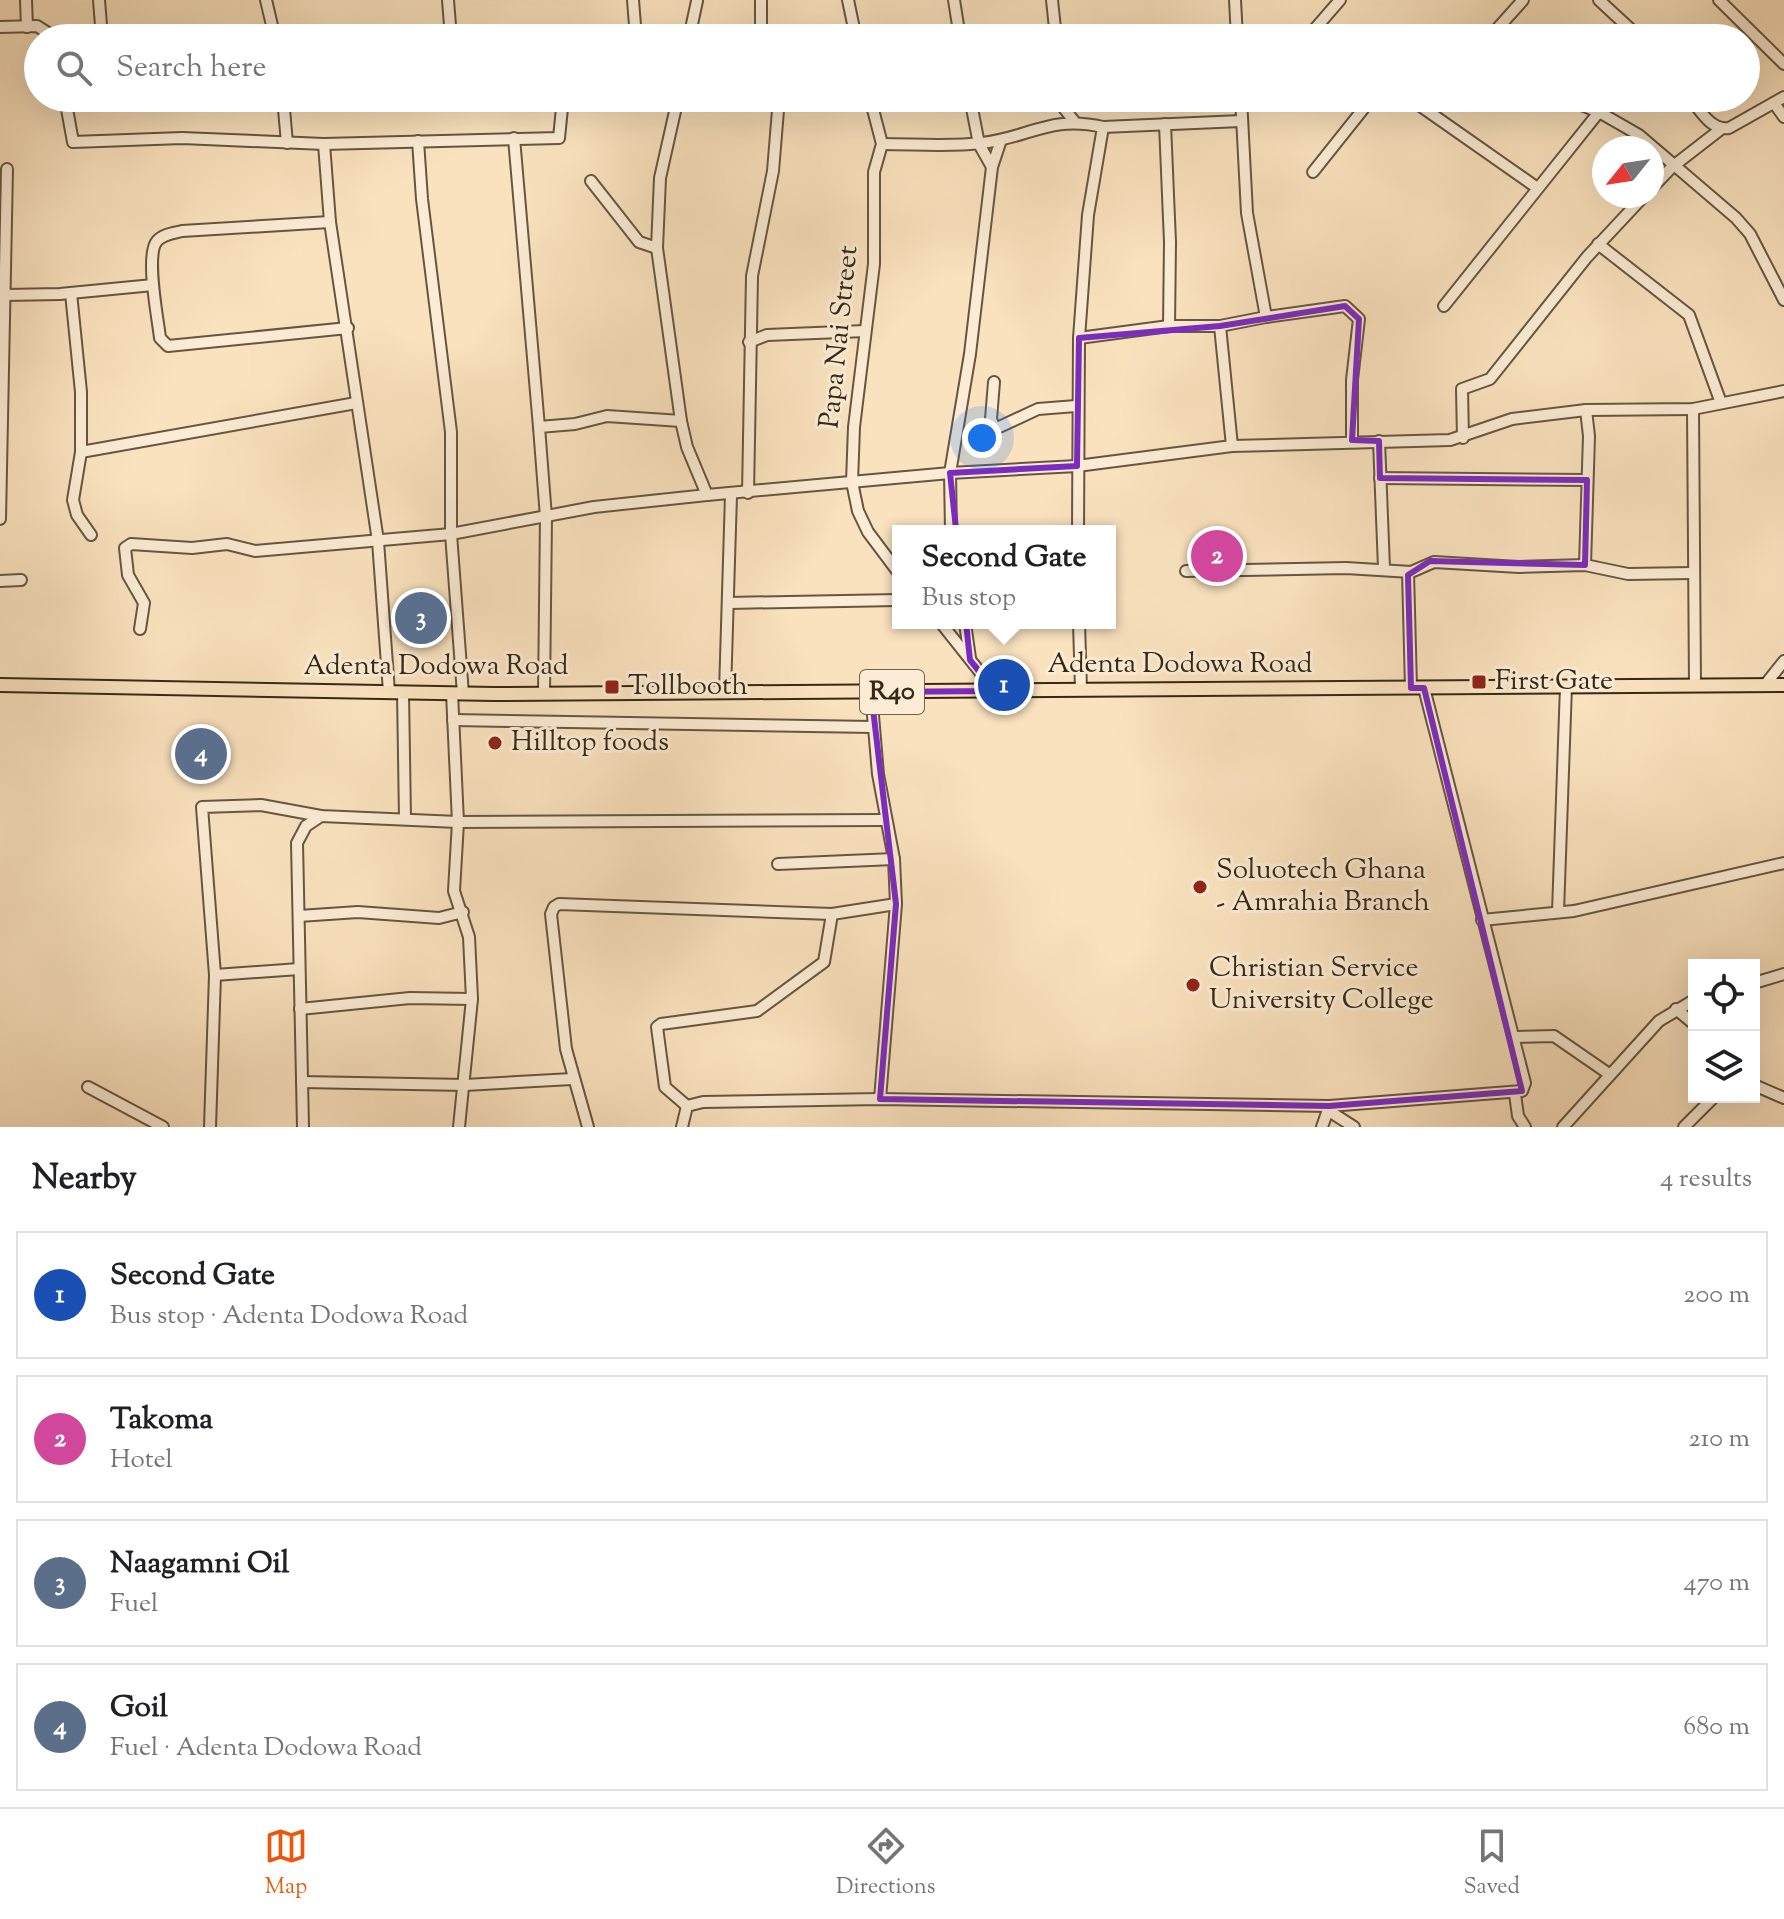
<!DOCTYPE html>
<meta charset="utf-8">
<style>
body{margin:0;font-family:"Sorts Mill Goudy",serif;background:#f6f6f6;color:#202124}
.controls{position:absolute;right:24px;bottom:24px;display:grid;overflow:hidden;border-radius:0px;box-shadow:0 8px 32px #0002}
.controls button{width:72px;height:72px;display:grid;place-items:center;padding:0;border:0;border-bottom:2px solid #e0e0e0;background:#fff;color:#202124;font:40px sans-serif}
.compass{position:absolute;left:1592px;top:136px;width:72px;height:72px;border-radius:50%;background:#fff;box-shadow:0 8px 32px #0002;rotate:240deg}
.you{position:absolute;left:982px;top:438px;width:28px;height:28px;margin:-20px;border:6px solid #fff;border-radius:50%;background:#1a73e8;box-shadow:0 0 0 12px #1a73e833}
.badge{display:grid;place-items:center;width:52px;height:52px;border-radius:50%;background:#ea580c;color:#fff;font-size:26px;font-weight:700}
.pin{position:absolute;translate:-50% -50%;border:4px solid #fff;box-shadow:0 2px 8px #0006}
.popup{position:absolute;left:892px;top:525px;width:224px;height:104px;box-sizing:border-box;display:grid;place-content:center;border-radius:0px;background:#fff;filter:drop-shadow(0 2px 6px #0005);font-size:26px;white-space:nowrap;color:#757577}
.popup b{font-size:30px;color:#202124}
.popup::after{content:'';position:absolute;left:50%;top:100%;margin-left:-16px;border:16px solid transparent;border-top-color:#fff}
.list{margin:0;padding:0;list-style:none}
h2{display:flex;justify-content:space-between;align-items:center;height:104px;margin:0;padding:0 32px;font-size:34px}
h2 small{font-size:26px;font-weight:400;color:#757577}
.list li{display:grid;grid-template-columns:52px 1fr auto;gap:24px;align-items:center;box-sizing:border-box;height:128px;margin:0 16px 16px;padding:0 16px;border:2px solid #e0e0e0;border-radius:0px}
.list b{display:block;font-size:30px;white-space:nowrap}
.list p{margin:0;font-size:26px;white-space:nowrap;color:#757577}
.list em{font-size:26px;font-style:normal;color:#757577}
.icon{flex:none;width:44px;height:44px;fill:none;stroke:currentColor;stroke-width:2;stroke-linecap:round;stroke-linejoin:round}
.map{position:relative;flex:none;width:1784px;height:1127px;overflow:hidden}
.search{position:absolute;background:#fff;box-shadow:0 8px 32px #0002;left:24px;right:24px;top:24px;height:88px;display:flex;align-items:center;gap:20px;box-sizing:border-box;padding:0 28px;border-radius:44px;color:#757577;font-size:30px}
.sheet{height:680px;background:#fff}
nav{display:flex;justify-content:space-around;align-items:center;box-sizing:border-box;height:112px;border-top:2px solid #e0e0e0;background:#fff;font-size:22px;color:#757577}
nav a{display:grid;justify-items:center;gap:4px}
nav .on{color:#ea580c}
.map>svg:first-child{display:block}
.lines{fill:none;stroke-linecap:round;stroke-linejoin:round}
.minor-casing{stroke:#665641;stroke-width:14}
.major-casing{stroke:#352817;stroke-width:16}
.minor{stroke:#fcecd5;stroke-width:10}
.major{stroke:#fae2be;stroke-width:12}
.marked{fill:none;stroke:#7b2cbf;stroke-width:6;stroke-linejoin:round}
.poi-dot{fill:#8f2418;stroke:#fcecd5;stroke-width:3}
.labels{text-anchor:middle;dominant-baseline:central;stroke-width:6;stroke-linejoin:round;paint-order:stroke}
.shield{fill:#fcecd5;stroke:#716350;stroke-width:2}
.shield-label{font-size:26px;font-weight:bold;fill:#352817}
.street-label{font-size:28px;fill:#352817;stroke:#fcecd5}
.poi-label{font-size:28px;fill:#352817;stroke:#fcecd5;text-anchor:start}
</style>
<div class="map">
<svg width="1784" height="1127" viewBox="0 0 1784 1127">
<rect width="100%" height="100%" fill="#fae2be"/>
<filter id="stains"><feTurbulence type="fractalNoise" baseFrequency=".0025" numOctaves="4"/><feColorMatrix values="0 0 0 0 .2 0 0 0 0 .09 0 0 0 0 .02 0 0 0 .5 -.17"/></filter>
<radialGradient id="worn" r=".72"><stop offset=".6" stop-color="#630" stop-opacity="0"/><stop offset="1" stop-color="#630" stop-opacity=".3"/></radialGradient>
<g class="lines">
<g class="minor-casing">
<g id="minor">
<path d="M26 0 27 27"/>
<path d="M99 0 102 38"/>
<path d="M266 0 275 38"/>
<path d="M448 0 451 38"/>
<path d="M633 0 636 38"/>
<path d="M848 0 856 38"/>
<path d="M954 0 960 38"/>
<path d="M1052 0 1056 38"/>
<path d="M1235 0 1237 38"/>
<path d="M1599 0 1640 38"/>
<path d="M1719 0 1784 64"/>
<path d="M0 27 37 26 56 38"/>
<path d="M689 38 697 1"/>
<path d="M761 38V0"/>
<path d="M1307 38 1340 0"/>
<path d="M1489 38 1523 0"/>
<path d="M65 98 73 142 182 138 324 144 559 138 563 98"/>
<path d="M283 98 287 143"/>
<path d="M678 98 660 178 657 248 681 421 687 447 707 495"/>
<path d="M870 98 882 144 874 172V264L854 427 852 482 858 511 868 532 898 572"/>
<path d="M970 98 979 144 992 167"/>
<path d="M1062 98 1063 107 1074 121"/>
<path d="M1241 98 1247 213 1266 317 1345 306 1359 319 1352 380V440"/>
<path d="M1409 98 1536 187"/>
<path d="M1564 98 1599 112 1639 135 1736 218 1750 234 1784 300"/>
<path d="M1690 98C1701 111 1710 130 1729 128L1784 97"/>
<path d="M1774 103 1784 117"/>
<path d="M1165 124 1170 242 1169 326"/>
<path d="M1103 127 1241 121"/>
<path d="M514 138 539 427"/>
<path d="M418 141 422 199 451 432V534L463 694"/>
<path d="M324 144 330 222 378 541 389 692"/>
<path d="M882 144C915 144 949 147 982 143 1031 137 1050 115 1103 127L1088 215 1079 338 1078 531"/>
<path d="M1313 172 1372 98"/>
<path d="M591 181 639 242 657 248"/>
<path d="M1652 188 1672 167 1721 129"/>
<path d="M330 222 182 231C174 233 163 234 157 241 145 255 158 319 160 338L168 346 348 328"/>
<path d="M1598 244 1689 315 1721 403"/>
<path d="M71 293 81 392V452L73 500 77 515 91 535"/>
<path d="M4 295 60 294 153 285"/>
<path d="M1444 306 1599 112"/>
<path d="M1220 326 1266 317"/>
<path d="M1079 338 1169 326H1220L1232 446"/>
<path d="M749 342 767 335 865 331"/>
<path d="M994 382 991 419 995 429 1038 409 1076 406"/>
<path d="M1693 409 1695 686"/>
<path d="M1463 438 1462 389 1490 379 1587 257 1644 196"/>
<path d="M1379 441 1384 568"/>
<path d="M81 452 356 403"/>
<path d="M1380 478 1587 480"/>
<path d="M748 493 752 276 773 171 779 98"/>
<path d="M0 519 7 169"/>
<path d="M951 531 950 473 970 354 992 167 1001 140"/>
<path d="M1585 565 1589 436 1586 410"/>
<path d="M1186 571 1346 568 1411 572 1434 562 1519 567 1585 565 1628 574 1692 573"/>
<path d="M1408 572 1411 688"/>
<path d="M0 581 21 580"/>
<path d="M728 603 898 600"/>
<path d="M941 623 995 691"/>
<path d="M965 623 970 658"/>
<path d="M1079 623 1081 689"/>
<path d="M140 629 144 603 128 575 125 548 131 544 192 548 227 544 255 551 451 534 594 507 707 495 950 473 1077 466 1232 446 1450 440 1512 419 1586 410 1693 409 1784 391"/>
<path d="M1764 686 1784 661"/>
<path d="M403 692 405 819"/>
<path d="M725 692 731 495"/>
<path d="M871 692 878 774 894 859 896 904 880 1099"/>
<path d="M452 693 458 822 454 891 469 937 472 999 459 1127"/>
<path d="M544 693 546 517 539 427 575 424 607 416 681 421"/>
<path d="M453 720 873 727"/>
<path d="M778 864 894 859"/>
<path d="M1558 912 1566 686"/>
<path d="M299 916 358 912 439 918 463 912"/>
<path d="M1482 920 1574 911 1784 863"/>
<path d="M215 975 299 969"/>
<path d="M1754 983 1784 974"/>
<path d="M300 1009 410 998 472 999"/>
<path d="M1676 1009 1694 1024"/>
<path d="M1514 1037 1554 1036 1609 1074"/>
<path d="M302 1082 465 1085 572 1079"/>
<path d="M1754 1085 1784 1098"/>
<path d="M88 1087 163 1127"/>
<path d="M1515 1094 1518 1116 1525 1127"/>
<path d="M687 1106 665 1087 657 1027 661 1024 757 1011 824 962 832 914"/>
<path d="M1329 1111 1354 1127"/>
<path d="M210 1127 215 975 202 807 261 805 321 816 458 822 886 820"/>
<path d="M303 1127 297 843 306 826 321 816"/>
<path d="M588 1127 566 1049 551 914 554 907 559 904 832 914 896 904"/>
<path d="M682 1127 687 1106 703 1102 880 1099 1329 1106 1522 1091 1525 1083 1424 688"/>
<path d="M1322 1127 1329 1107"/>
<path d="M1563 1127 1659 1021 1694 1000"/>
<path d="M1684 1127 1714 1097"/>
</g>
</g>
<g class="major-casing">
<path id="major" d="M0 685 494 694 1784 685"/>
</g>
<use href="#minor" class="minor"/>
<use href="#major" class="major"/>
</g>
<path class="marked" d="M1345 306 1359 319 1352 440 1379 441 1380 478 1587 480 1585 565 1430 561 1408 575 1411 688H1424L1522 1091 1329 1106 880 1099 896 904 871 692 995 691 970 660 950 473 1077 466 1079 338 1220 326Z"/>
<g class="poi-dot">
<rect x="1471" y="674" width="16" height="16" rx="4"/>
<rect x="604" y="679" width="16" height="16" rx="4"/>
<circle cx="495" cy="743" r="8"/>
<circle cx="1200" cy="887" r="8"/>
<circle cx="1193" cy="985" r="8"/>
</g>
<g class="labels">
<rect class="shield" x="860" y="670" width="64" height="44" rx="6"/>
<g class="shield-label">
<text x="892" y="692">R40</text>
</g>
<g class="street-label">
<text transform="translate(840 337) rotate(-84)">Papa Nai Street</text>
<text x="1180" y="665">Adenta Dodowa Road</text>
<text x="436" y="667">Adenta Dodowa Road</text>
</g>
<g class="poi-label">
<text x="1495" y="682">First Gate</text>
<text x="628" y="687">Tollbooth</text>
<text x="511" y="743">Hilltop foods</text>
<text x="1216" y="871">Soluotech Ghana<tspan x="1216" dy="32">- Amrahia Branch</tspan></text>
<text x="1209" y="969">Christian Service<tspan x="1209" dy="32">University College</tspan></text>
</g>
</g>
<rect width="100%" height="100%" filter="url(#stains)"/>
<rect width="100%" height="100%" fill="url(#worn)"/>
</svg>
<div class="controls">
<button><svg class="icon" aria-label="locate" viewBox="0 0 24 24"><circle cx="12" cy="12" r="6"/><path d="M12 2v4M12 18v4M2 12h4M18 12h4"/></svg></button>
<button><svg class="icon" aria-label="layers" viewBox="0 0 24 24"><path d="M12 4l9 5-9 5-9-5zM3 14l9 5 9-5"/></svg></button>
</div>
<svg class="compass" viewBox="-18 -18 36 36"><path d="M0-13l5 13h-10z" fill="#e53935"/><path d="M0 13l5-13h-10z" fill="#757577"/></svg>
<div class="you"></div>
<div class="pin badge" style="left:1004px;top:685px;background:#1a4fb4">1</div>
<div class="popup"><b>Second Gate</b>Bus stop</div>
<div class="pin badge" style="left:1217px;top:556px;background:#d1479c">2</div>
<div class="pin badge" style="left:421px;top:618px;background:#5c6f8a">3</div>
<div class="pin badge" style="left:201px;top:754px;background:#5c6f8a">4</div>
<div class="search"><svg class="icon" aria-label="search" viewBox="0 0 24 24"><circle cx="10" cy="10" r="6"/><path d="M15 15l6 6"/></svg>Search here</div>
</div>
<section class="sheet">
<h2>Nearby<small>4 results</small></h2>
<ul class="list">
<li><span class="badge" style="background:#1a4fb4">1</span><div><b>Second Gate</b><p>Bus stop · Adenta Dodowa Road</p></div><em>200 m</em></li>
<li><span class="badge" style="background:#d1479c">2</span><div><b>Takoma</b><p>Hotel</p></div><em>210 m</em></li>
<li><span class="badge" style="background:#5c6f8a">3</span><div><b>Naagamni Oil</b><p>Fuel</p></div><em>470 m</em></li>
<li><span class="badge" style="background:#5c6f8a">4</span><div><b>Goil</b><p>Fuel · Adenta Dodowa Road</p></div><em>680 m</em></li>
</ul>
</section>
<nav>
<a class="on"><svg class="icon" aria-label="map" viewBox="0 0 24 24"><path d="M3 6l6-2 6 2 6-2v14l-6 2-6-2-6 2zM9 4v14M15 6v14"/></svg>Map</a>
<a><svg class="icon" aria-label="directions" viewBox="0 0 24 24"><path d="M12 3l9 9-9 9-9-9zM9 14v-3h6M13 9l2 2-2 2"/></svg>Directions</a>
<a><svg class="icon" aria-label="saved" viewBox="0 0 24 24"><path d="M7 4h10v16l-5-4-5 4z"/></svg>Saved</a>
</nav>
